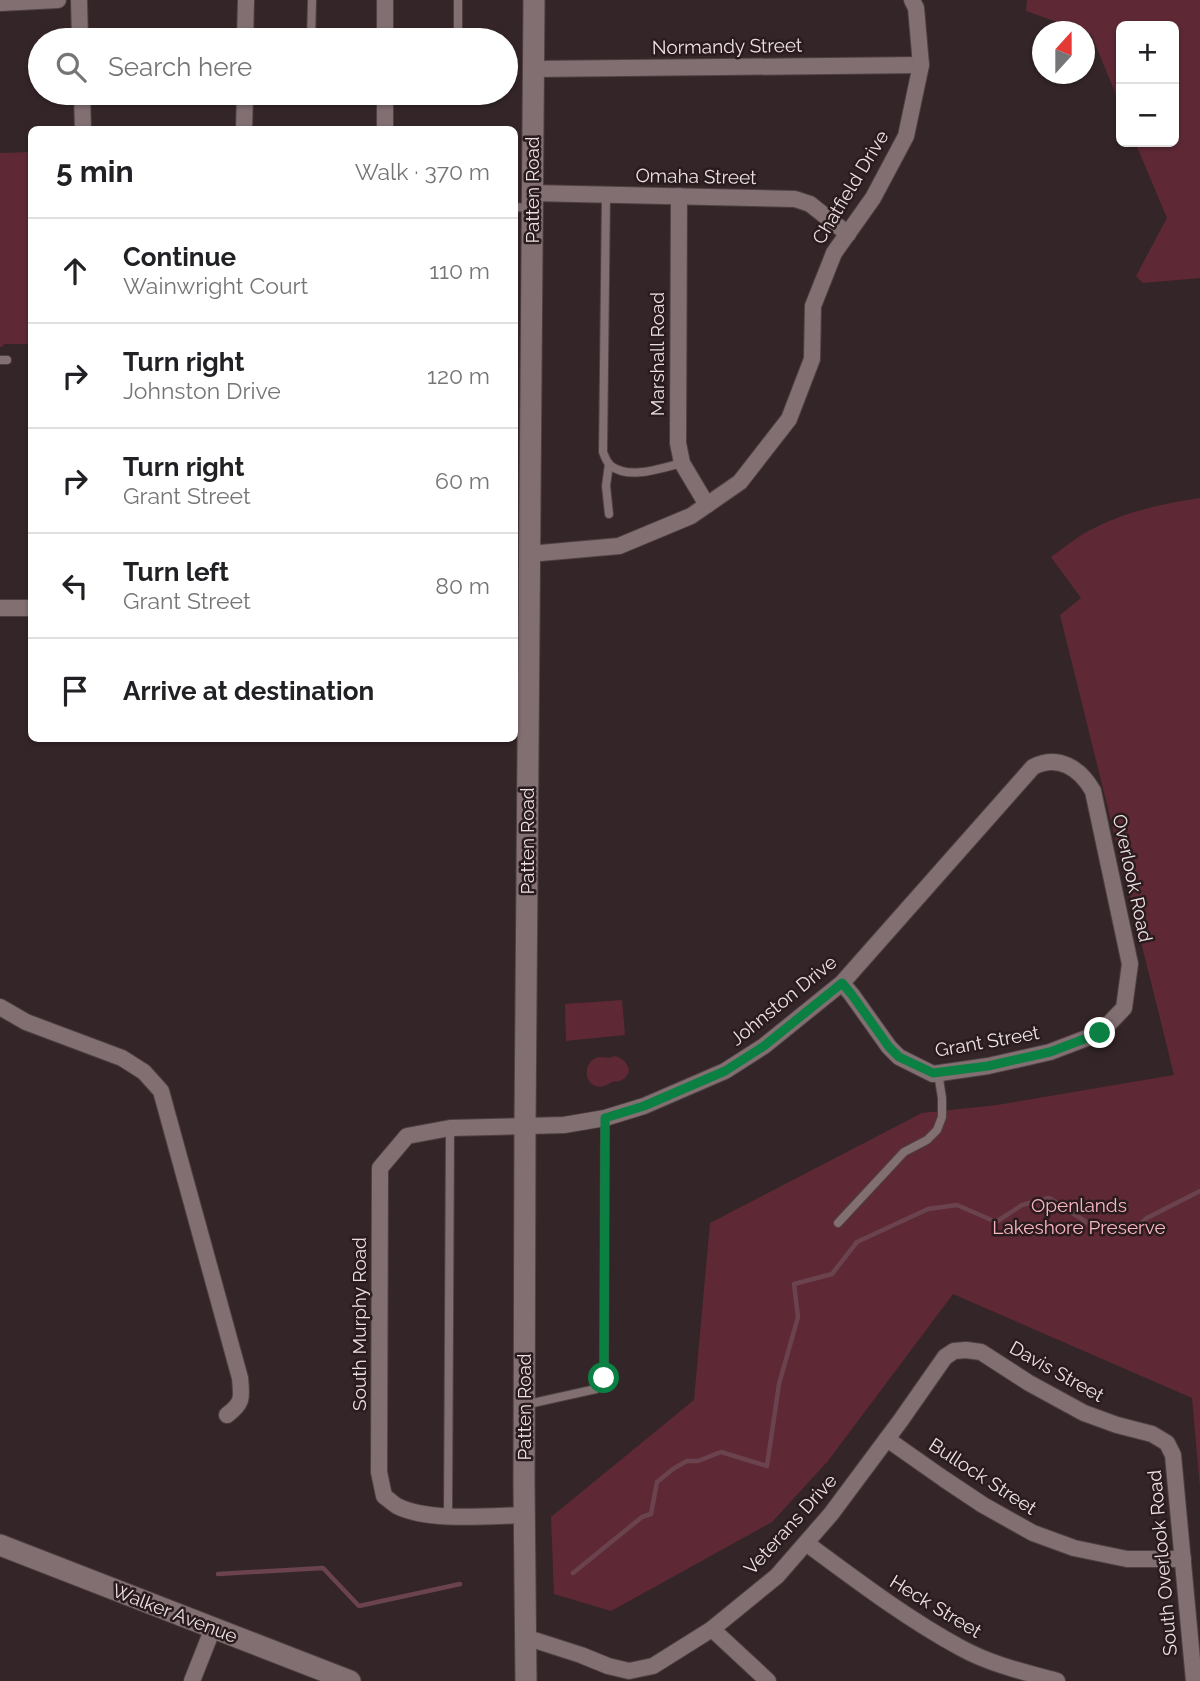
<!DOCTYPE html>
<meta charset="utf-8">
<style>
body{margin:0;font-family:Raleway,sans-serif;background:#f6f6f6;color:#202124}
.controls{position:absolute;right:21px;top:21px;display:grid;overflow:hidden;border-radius:10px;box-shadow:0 2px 5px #0004}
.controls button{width:63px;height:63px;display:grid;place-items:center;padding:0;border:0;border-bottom:2px solid #e0e0e0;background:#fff;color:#202124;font:35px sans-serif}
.compass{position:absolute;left:1032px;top:21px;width:63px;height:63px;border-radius:50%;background:#fff;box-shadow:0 2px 5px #0004;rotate:21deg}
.stop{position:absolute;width:21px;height:21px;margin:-16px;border:5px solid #0b8043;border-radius:50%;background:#fff}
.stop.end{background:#0b8043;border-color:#fff;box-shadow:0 2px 7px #0008}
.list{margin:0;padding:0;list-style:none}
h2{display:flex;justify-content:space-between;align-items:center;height:91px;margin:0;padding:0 28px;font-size:30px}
h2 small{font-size:23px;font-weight:400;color:#757577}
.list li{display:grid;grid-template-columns:46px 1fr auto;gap:21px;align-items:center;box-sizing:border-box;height:105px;padding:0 28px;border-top:2px solid #e0e0e0}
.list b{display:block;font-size:26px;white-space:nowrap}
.list p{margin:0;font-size:23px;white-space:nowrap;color:#757577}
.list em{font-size:23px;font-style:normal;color:#757577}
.icon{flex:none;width:38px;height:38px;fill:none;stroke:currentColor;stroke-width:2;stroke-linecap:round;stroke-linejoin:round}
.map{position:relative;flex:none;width:1200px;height:1681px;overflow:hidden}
.search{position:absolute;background:#fff;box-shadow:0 2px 5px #0004;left:28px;top:28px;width:490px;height:77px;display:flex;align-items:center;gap:18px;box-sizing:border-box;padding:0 24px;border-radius:38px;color:#757577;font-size:26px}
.panel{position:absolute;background:#fff;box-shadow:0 2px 5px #0004;left:28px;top:126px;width:490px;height:616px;border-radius:10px}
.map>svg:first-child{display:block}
.green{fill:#5e2935}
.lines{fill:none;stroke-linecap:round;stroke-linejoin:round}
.stream{stroke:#6a434e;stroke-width:4.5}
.lane-casing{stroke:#4e4042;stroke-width:10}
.street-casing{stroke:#4e4042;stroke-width:18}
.secondary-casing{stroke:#4e4042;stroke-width:23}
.lane{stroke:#826f72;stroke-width:8}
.street{stroke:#826f72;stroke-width:16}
.secondary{stroke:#826f72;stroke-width:21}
.route{stroke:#0b8043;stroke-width:9}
.labels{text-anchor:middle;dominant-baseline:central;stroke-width:5;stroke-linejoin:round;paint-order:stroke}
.street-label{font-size:19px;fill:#ebe0e2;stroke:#2a1c1e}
.park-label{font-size:19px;fill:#fab5c1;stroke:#2a1c1e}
</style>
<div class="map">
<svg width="1200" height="1681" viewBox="0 0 1200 1681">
<rect width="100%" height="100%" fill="#342528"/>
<g class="green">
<path d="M1027 0H1200V278L1143 283 1136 276 1167 218 1135 142H1174V26H1121V107L1091 34 1026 11Z"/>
<path d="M32 152 31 344H4L2 347H0V153Z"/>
<path d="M1200 498V1488L1192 1398 953 1294 828 1461 772 1522 611 1611 554 1594 551 1517 694 1400 710 1223 922 1113 997 1105 1174 1075 1060 615 1081 598 1051 557C1062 549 1072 541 1083 534 1119 513 1160 504 1200 498Z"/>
<path d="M622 1000 625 1035 566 1041 565 1004Z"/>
<path d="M615 1056C626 1059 636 1072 622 1080 619 1082 615 1081 612 1082 606 1085 603 1088 596 1086 584 1082 584 1065 594 1059 602 1055 607 1060 615 1056Z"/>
</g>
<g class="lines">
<g class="stream">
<path d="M573 1573 642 1517 651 1514 657 1482 673 1469 687 1461H698L721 1452 767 1466 779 1384 798 1317 794 1284 832 1274 857 1242 928 1209 957 1205 996 1222 1022 1205 1049 1198 1094 1227 1129 1233 1147 1218 1200 1191"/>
<path d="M218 1574 323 1568 359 1606 460 1584"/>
</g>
<g class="lane-casing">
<g id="lane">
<path d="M311 40 312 0"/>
<path d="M458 40V0"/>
<path d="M606 195 603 452C605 457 607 463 611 466 630 480 661 468 682 463"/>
<path d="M514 207 532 208"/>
<path d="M0 360H7"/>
<path d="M609 464 606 486 609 514"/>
<path d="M838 1223 904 1152 927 1140 937 1130 942 1117V1098L938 1073"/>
<path d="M524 1405 596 1389 604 1378 605 1118"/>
<path d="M448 1516 450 1128"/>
</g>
</g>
<g class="street-casing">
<g id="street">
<path d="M79 0 80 40"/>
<path d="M385 0V40"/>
<path d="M0 3 58 0"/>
<path d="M245 40 246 0"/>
<path d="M533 69 921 65"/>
<path d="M82 93 83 130"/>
<path d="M385 93V130"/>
<path d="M244 130 245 93"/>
<path d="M532 193 795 199 810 204 848 234"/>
<path d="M679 196 678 443 682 463 707 505"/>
<path d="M529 554 619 546 691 516 740 482 789 419 812 359 813 306 834 253 873 198 906 136 921 65 916 8 912 0"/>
<path d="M0 608H32"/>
<path d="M0 1007 26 1022 122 1058 144 1072 161 1091 240 1378C242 1398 243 1403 227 1415"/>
<path d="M887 1439 944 1479 983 1505 1033 1533 1074 1548 1127 1559H1183"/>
<path d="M524 1515C488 1516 429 1522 397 1506 392 1503 388 1499 384 1496L379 1472 380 1168 407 1136 450 1128 564 1125 605 1118 644 1106 725 1071 764 1046 842 983 1033 767C1058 754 1080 768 1093 791L1130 964 1124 1008 1100 1033 1050 1052 988 1066 933 1074 899 1057 889 1047 852 995 842 983"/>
<path d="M806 1543C856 1580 906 1618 961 1648 990 1664 1024 1672 1057 1681"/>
<path d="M712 1629 768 1681"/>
<path d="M525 1637 581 1655 608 1666 629 1671 653 1666 712 1629 777 1576 831 1514 901 1420 945 1357 954 1351 966 1350 981 1352 1029 1383 1084 1413 1117 1425 1152 1434 1167 1443 1173 1455 1194 1681"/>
<path d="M192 1681 213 1628"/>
</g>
</g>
<g class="secondary-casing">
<g id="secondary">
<path d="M0 1545 350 1681"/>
<path d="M526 1681 524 1483 525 1126 534 0"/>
</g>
</g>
<use href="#lane" class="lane"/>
<use href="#street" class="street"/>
<use href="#secondary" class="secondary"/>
</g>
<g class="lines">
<path class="route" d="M604 1378 605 1118 644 1106 725 1071 764 1046 842 983 852 995 889 1047 899 1057 933 1073 988 1066 1050 1052 1100 1033"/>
</g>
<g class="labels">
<g class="street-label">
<text transform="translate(727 46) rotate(-1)">Normandy Street</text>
<text transform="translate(696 176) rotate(1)">Omaha Street</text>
<text transform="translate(850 187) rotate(-59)">Chatfield Drive</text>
<text transform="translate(532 190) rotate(-90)">Patten Road</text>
<text transform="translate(657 354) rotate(-90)">Marshall Road</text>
<text transform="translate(527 841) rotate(-90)">Patten Road</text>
<text transform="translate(1133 878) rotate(78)">Overlook Road</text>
<text transform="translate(783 1000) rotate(-39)">Johnston Drive</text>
<text transform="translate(987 1041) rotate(-10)">Grant Street</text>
<text transform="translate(359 1324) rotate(-90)">South Murphy Road</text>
<text transform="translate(1057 1371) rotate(29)">Davis Street</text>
<text transform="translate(524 1407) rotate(-90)">Patten Road</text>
<text transform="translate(983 1476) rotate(33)">Bullock Street</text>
<text transform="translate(790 1524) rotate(-48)">Veterans Drive</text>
<text transform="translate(1162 1563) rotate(-95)">South Overlook Road</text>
<text transform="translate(936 1606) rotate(31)">Heck Street</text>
<text transform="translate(175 1613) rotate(21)">Walker Avenue</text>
</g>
<g class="park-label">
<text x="1079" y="1205">Openlands<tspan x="1079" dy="22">Lakeshore Preserve</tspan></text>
</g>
</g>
</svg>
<div class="controls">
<button>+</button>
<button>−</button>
</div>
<svg class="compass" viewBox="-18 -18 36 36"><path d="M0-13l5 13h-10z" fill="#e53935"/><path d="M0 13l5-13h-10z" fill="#757577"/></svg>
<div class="stop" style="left:604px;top:1378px"></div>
<div class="stop end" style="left:1100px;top:1033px"></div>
<div class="search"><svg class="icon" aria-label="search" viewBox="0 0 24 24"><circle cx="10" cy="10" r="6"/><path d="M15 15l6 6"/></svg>Search here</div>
<section class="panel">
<h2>5 min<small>Walk · 370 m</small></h2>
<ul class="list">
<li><svg class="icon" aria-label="ahead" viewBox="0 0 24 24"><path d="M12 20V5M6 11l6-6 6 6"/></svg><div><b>Continue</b><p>Wainwright Court</p></div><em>110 m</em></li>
<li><svg class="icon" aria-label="right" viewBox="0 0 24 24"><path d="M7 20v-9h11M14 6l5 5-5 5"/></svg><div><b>Turn right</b><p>Johnston Drive</p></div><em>120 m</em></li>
<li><svg class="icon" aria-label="right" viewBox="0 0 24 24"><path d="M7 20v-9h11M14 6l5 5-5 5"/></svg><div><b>Turn right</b><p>Grant Street</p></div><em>60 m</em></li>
<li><svg class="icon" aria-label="left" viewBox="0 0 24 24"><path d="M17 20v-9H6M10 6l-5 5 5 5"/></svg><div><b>Turn left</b><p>Grant Street</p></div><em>80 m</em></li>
<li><svg class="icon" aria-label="arrive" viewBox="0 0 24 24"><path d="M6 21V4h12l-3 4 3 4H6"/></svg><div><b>Arrive at destination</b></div></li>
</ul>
</section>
</div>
